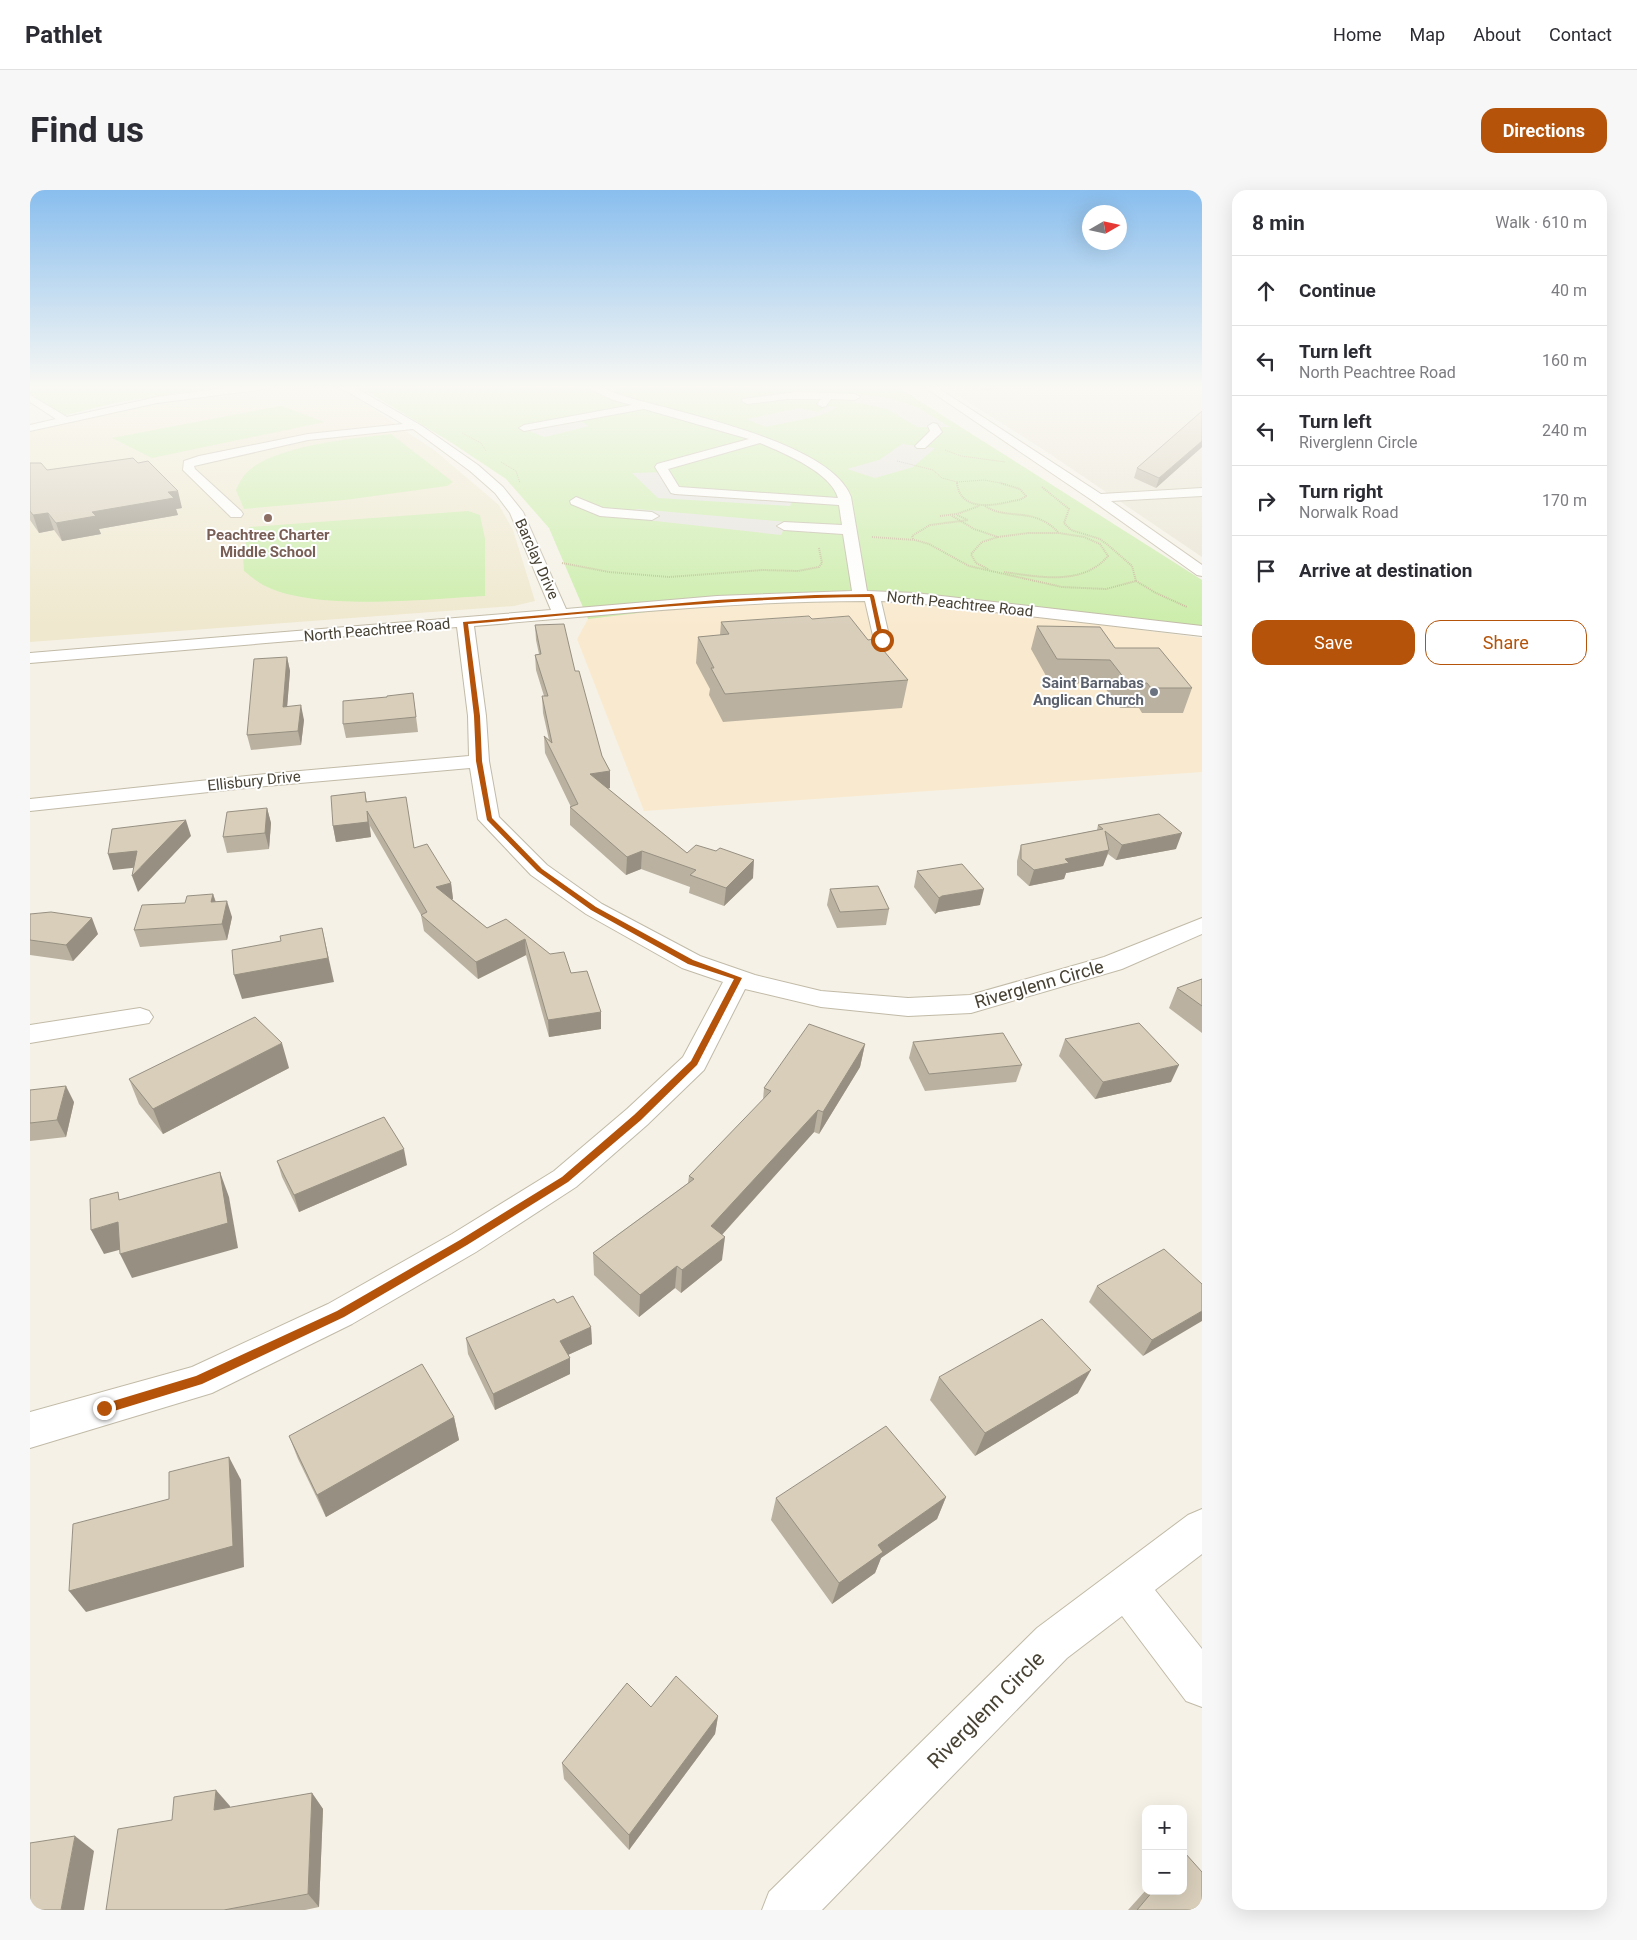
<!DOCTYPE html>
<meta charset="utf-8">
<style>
body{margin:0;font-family:Roboto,sans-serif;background:#f7f7f7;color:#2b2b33}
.controls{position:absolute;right:15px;bottom:15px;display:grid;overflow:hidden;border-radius:10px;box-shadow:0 5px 20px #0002}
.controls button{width:45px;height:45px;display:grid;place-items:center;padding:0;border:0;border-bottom:1px solid #e1e1e2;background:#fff;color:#2b2b33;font:25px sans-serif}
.compass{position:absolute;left:1052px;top:15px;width:45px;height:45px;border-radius:50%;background:#fff;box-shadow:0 5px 20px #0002;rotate:81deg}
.stop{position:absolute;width:15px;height:15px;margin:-11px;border:4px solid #b45309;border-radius:50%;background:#fff}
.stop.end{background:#b45309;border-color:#fff;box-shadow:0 1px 5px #0008}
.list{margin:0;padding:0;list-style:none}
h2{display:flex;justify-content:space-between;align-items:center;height:65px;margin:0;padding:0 20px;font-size:21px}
h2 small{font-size:16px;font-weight:400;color:#7c7c81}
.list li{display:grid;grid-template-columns:32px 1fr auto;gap:15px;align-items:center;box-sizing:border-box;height:70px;padding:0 20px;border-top:1px solid #e1e1e2}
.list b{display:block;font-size:19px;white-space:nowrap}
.list p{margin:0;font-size:16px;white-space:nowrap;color:#7c7c81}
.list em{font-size:16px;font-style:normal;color:#7c7c81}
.actions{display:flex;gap:10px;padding:15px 20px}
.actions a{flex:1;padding:11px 0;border:1px solid #b45309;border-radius:15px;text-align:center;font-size:18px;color:#b45309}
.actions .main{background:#b45309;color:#fff}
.icon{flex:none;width:28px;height:28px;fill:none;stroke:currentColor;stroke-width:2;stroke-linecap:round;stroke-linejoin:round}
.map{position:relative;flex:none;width:1172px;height:1720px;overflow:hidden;border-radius:15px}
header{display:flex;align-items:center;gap:30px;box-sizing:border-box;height:70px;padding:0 25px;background:#fff;border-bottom:1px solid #e1e1e2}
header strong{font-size:24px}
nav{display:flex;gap:28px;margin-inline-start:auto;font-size:18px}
.intro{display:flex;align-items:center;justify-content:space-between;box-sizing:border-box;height:120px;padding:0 30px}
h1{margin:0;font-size:35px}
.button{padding:12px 22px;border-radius:15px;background:#b45309;color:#fff;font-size:18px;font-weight:700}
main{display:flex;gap:30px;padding:0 30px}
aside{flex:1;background:#fff;border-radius:15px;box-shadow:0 5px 20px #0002}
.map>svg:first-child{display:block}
.residential{fill:#e9e4d3}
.commercial{fill:#f9eacf}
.education{fill:#efe8ce}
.green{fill:#cbedaa}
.parking{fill:#e5e3de}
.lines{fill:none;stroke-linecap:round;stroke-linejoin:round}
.minor-casing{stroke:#c1baa7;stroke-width:2}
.path-far1{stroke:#c5b897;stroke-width:1;stroke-dasharray:1 1;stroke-linecap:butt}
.path{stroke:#c5b897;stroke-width:2;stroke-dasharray:1 1;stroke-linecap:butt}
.minor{fill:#fff;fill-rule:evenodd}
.wall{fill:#bab1a0}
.shaded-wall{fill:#979082}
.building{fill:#d8ceba;stroke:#979082}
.route{fill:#b45309}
.education-dot{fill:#8d6e63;stroke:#fff;stroke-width:2}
.worship-dot{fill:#6b7280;stroke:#fff;stroke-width:2}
.labels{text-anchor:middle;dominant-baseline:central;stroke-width:4;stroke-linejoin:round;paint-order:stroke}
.far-education-label{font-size:15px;font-weight:bold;fill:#785e54;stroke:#fff}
.far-street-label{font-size:15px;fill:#484234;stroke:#fff}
.far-worship-label{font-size:15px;font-weight:bold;fill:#5b616d;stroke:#fff;text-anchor:end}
.street-label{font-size:18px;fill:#484234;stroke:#fff}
.near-street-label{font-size:21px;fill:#484234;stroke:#fff}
</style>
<header>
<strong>Pathlet</strong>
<nav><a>Home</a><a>Map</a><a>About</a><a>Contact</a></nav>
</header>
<div class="intro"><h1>Find us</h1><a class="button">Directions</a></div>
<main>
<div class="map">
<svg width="1172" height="1720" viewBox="0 0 1172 1720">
<rect width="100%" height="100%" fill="#f5f1e6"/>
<path class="residential" d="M913 196H1172V367L1011 258Z"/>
<path class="commercial" d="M758 405 895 411 1172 448V582L614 621 547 449 558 429 576 420Z"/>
<path class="education" d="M276 198 306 201 324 206 404 260 469 315 483 340 505 411 484 416 0 452V242L111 216 157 208 241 199Z"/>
<g class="green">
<path d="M0 196H198L89 212 24 228 0 211Z"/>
<path d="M308 196H866L1172 390V441L830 406 758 405 558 429 519 338 476 289 422 253 338 202Z"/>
<path d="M251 216 294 232 122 268 82 248Z"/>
<path d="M361 244 423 292 417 296 315 310 214 319 206 300C208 296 210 291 213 287 235 256 325 248 361 244Z"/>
<path d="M438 321 450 325 455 349V406C396 409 285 422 233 395 226 391 220 386 214 381L213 368 219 337Z"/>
</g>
<g class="parking">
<path d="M826 204 859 208 887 217 920 237H887L857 219 820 211Z"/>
<path d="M799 216 807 217 796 223 785 227 735 237 717 229 769 218 788 222Z"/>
<path d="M541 226 559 236 515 247 488 237Z"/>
<path d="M872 254 905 258 883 277 845 288 817 279 849 270Z"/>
<path d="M634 282 650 299 763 308 760 316 628 308 602 283Z"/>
<path d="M606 319 757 332 751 345 598 328Z"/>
</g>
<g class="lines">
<g class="minor-casing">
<g id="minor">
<path d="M211 196H240L235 199 127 213 0 241V235L26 229 0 212V205L37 227 127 207Z"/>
<path d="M304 196 326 198 392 236 448 275 473 297 493 322 536 419 687 406 822 401 813 344 754 340 747 336 754 332 812 335 809 315 645 304 641 303 625 277 627 274 719 249 614 219 494 241 489 238 494 235 602 215 583 210 554 196H568L590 205C644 222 801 251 821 307L837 401 885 403 1172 436V446L885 413 851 411 860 450 858 454H846L844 450 835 411C704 411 574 425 444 436L456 526 459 571 469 627 517 675 572 714 670 766 725 785 791 801 878 808 940 805 1074 767 1172 728V744L1092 779 941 823 878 826 791 817 715 799 674 880 617 935 546 997 446 1062 322 1134 182 1203 0 1258V1222L162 1177 298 1114 422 1044 524 981 597 919 653 867 693 792 652 778 556 724 501 685 448 629 440 578 236 596 0 621V609L236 584 439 566 438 526 427 437 0 473V463L521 420 480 323 465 303 440 281 383 239 278 250 164 276 165 279 211 321 213 324 211 327H201L153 280 154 271 169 266 278 244 373 234 318 202ZM730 253C753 263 801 282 808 308L649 297 638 279Z"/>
<path d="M893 196H905L1071 304 1172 298V306L1081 311 1172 375V386L1167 385 1063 311Z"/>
<path d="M767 202 825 204 830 207 825 210 801 209 796 216 792 217 787 214 791 209H757L717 214 712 211 713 209Z"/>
<path d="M903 233 907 234 912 242 895 258H887L885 256 900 241 898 236Z"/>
<path d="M546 307 573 318 622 322 629 326 622 330 570 326 541 314 540 311Z"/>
<path d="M110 818 119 821 123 827 119 833 0 853V835Z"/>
<path d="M1172 1319V1364L1125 1400 1172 1459V1517L1156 1511 1092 1426 1037 1468 792 1720H732L739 1702 1007 1438 1158 1325Z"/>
</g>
</g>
<g class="path-far1">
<path d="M866 196 882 206"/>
<path d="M373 208 382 196"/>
<path d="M432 243 451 253 456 261"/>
<path d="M915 260 931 266 975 272"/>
<path d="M867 271 903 280 912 288 927 292"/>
<path d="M471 272 486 281 490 293"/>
<path d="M927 292V294"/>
<path d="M927 292 954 290 976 294"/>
</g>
<g class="path">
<path d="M927 293C930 319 957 317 978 312 985 310 990 311 996 306L990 299 970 293"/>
<path d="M955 316C978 331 1003 316 1028 342"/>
<path d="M910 326 927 324 949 316"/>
<path d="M922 326 931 331 938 330 927 325"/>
<path d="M842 347 885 350 899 354 939 376 1032 397 1076 399 1106 391 1102 376 1078 355 1070 349 1041 340 1034 333 1039 319 1012 297"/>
<path d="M883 349 882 346 900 335 931 331 944 339 968 347 998 343H1029L1054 347 1070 354 1078 366C1053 396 1009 387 974 382"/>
<path d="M532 373 579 382 639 387 733 380 768 381 789 377 792 373 789 358"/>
<path d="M958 379 946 373 941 364 952 352 968 347"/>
<path d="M1106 391 1126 403 1157 417"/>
</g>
<use href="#minor" class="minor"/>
</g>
<g class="wall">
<path d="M947 196H1035L953 200Z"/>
<path d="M1172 221V257L1126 298 1104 288 1107 278Z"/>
<path d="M0 273 17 280 152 318 146 319 148 325 69 339 71 344 32 351 24 340 9 343 0 330Z"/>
<path d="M782 429 838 450 878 490 872 518 693 532 679 505 680 499 666 473 668 447 690 445 691 432Z"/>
<path d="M505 435 545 481 572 566 580 581V598L578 599 657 663 723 688 694 716 659 703 660 697 611 679 596 685 540 635V617H541L515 563 514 546 519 550 513 523 512 506H514L506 480 505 465 509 464 506 450Z"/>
<path d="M1007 436 1085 458 1162 498 1153 523H1112L1109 518H1090L1072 494 1020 493 1001 459Z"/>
<path d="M257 467 260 481 257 516 274 530 271 555 221 560 217 545Z"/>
<path d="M383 503 388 542 316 548 313 534 357 507Z"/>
<path d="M335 602 337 612 384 658 421 693 423 709H422L457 738 476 729 541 783 571 822V839L519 847 496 765 448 789 394 741 391 725 340 636 341 647 306 652 303 636Z"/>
<path d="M237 618 241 633 239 659 197 663 193 647Z"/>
<path d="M1068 635 1146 659 1086 670 1078 664 1073 676 1036 683 1034 689 999 696 987 685V671L991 655 1067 640Z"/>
<path d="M887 681 950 715 908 722 905 724 884 697Z"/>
<path d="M800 699 859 719 856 735 807 738 797 715Z"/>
<path d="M183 704 186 712 202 727 197 750 110 757 104 740 155 713Z"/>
<path d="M0 724 68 744 43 771 0 765Z"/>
<path d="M1172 789V843L1139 818 1147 798Z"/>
<path d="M1035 849 1141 892 1065 909 1029 866Z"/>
<path d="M883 852 992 875 986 892 895 901 879 868Z"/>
<path d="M835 854 830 877 789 944 784 942 692 1045V1070L651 1103 645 1098 609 1127 564 1085 563 1063 658 993 659 986 733 910 734 898Z"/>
<path d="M259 878 133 944 109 914 99 889Z"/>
<path d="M0 900 44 912 36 947 0 951Z"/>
<path d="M247 971 377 975 269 1022 252 987Z"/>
<path d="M1172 1094 1113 1166 1059 1112 1067 1096Z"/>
<path d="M527 1113 561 1137 562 1154 538 1165 540 1168V1184L465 1220 438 1164 436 1148Z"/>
<path d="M909 1187 1048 1203 945 1266 900 1210Z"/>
<path d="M424 1227 429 1250 296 1327 268 1269 259 1246Z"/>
<path d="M916 1307 907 1329 851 1368 845 1383 802 1414 741 1330 746 1308Z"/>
<path d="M688 1526 685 1544 599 1660 534 1589 532 1573Z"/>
<path d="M282 1603 293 1619 289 1717 275 1720H76L142 1630 200 1616V1618Z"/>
<path d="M1155 1663 1172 1720H1098L1116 1700V1701H1153V1665Z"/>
</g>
<g class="shaded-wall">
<path d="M1172 251V257L1126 298 1129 288Z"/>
<path d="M148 301 152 318 146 319 148 325 69 339 71 344 32 351 26 333 62 322 138 302Z"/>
<path d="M18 323 24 340 9 343 3 325Z"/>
<path d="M257 467 260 481 256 531 253 517Z"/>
<path d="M271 515 274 530 271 555 268 541Z"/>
<path d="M580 581V598L560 601V584Z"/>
<path d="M237 618 241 633 239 659 235 643Z"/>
<path d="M337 621 341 647 306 652 303 636Z"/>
<path d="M156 630 161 646 108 702 102 686 111 677 83 680 78 664Z"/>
<path d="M1152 643 1146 659 1086 670 1092 655Z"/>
<path d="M1079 660 1073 676 1036 683 1034 689 999 696 1004 680 1035 669Z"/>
<path d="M612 661 611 679 596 685 597 667Z"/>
<path d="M724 670 723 688 694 716 696 698Z"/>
<path d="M421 693 423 709 408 713 406 697Z"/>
<path d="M954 699 950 715 908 722 905 724 909 708 912 706Z"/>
<path d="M183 704 188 720 181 712Z"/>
<path d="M197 711 202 727 197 750 192 734Z"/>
<path d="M62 728 68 744 43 771 36 755Z"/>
<path d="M292 738 304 792 212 809 204 785Z"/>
<path d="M495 749 496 765 448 789 446 772Z"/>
<path d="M571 822V839L519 847 518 830Z"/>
<path d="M252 853 259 878 133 944 123 919Z"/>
<path d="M835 854 830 877 789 944 793 922Z"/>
<path d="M1149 875 1141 892 1065 909 1073 892Z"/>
<path d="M36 896 44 912 36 947 27 930Z"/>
<path d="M788 920 784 942 679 1059 681 1036Z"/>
<path d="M374 959 377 975 269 1022 264 1005Z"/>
<path d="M190 982 199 1007 208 1058 102 1088 90 1064Z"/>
<path d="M88 1032 100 1057 74 1064 61 1040Z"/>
<path d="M695 1047 692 1070 651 1103 652 1080Z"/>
<path d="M647 1076 645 1098 609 1127 610 1105Z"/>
<path d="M1172 1121V1131L1113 1166 1122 1150Z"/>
<path d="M561 1137 562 1154 531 1168 530 1151Z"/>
<path d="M540 1168V1184L465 1220 463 1204Z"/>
<path d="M1061 1180 1048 1203 945 1266 955 1243Z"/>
<path d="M424 1227 429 1250 296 1327 287 1305Z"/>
<path d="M199 1267 211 1290 214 1377 56 1422 39 1401Z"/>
<path d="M916 1307 907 1329 851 1368 845 1383 802 1414 809 1393 848 1355Z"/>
<path d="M688 1526 685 1544 599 1660V1645Z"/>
<path d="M186 1600 200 1616 199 1636 184 1620Z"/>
<path d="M282 1603 293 1619 289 1717 278 1704Z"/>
<path d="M45 1646 64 1661 54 1720H31Z"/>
</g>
<g class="building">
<path d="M1172 221V251L1129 288 1107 278Z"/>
<path d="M103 268 108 273 118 271 148 301 138 302 144 308 62 322 66 326 26 333 18 323 3 325 0 321V273H11L17 280Z"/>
<path d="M779 426 782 429 819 426 838 450 844 449 878 490 695 504 681 478H684L668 447 699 444 691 432Z"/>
<path d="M534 434 545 481H549L572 566 580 581 560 584 657 663 666 655 686 661 690 658 724 670 696 698 660 685 666 680 612 661 597 667 540 617 548 614 514 546 522 553 512 506H518L505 465 511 464 505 435Z"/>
<path d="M1007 436 1070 437 1085 458H1129L1162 498H1121L1117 493H1098L1080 470 1027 469Z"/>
<path d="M257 467 253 517 271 515 268 541 217 545 224 469Z"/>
<path d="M383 503 386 527 313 534V511L357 507V506Z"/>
<path d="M335 602 336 612 376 607 384 658 397 654 421 693 406 697 457 738 476 729 520 764 534 762 541 783 557 781 571 822 518 830 495 749 446 772 391 725 397 722 337 621 338 632 303 636 301 606Z"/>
<path d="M237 618 235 643 193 647 197 622Z"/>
<path d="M1129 624 1152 643 1092 655 1075 641 1079 660 1035 669 1039 673 1004 680 991 669V655L1073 639 1068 635Z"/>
<path d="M156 630 102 686 107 661 78 664 82 639Z"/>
<path d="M932 674 954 699 912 706 909 708 887 681Z"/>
<path d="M848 696 859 719 810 722 800 699Z"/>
<path d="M183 704 181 712 197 711 192 734 104 740 112 715 155 713 157 706Z"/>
<path d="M21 722 62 728 36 755 0 750V724Z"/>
<path d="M292 738 298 768 204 785 202 760 251 751 250 746Z"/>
<path d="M1172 789V816L1147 798Z"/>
<path d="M225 827 252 853 123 919 99 889Z"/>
<path d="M1109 833 1149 875 1073 892 1035 849Z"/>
<path d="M779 834 835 854 793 922 788 920 681 1036 695 1047 652 1080 647 1076 610 1105 563 1063 664 989 659 986 741 901 734 898Z"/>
<path d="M973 843 992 875 899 884 883 852Z"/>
<path d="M36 896 27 930 0 933V900Z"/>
<path d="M354 927 374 959 264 1005 247 971Z"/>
<path d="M190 982 198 1033 90 1064 88 1032 61 1040 60 1009 88 1002 89 1010Z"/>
<path d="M1134 1059 1172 1094V1121L1122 1150 1067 1096Z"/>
<path d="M543 1106 561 1137 530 1151 540 1168 463 1204 436 1148 524 1109 527 1113Z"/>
<path d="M1012 1129 1061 1180 955 1243 909 1187Z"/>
<path d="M392 1174 424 1227 287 1305 259 1246Z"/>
<path d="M856 1236 916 1307 848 1355 853 1362 809 1393 746 1308Z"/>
<path d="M199 1267 203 1356 39 1401 43 1334 139 1309V1282Z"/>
<path d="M646 1486 688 1526 599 1645 532 1573 597 1493 621 1517Z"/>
<path d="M186 1600 184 1620 282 1603 278 1704 194 1720H76L88 1639 142 1630 144 1607Z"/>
<path d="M45 1646 31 1720H0V1653Z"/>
<path d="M1155 1663 1172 1682V1720H1107L1123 1701H1153V1666Z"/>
</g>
<linearGradient id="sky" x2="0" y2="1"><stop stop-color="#89beee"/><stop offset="0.45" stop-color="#faf9f4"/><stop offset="1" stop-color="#faf9f4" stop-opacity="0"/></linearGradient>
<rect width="1172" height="437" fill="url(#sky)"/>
<path class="route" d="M842 404 844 406 854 450 852 451 849 450 840 407C706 408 572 422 438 434L450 526 452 571 462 628 512 679 566 717 663 770 712 788 667 875 611 930 538 992 437 1055 314 1127 172 1194 74 1224 70 1222 68 1218 70 1215 166 1186 307 1121 430 1050 532 987 604 925 661 871 704 789 658 774 561 720 507 681 457 630 446 571 444 526 433 432 687 410 785 405Z"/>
<circle class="education-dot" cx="238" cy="328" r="5"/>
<circle class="worship-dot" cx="1124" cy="502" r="5"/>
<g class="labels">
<g class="far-education-label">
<text x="238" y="345">Peachtree Charter<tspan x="238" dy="17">Middle School</tspan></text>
</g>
<g class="far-street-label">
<text transform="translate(507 369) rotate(66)">Barclay Drive</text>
<text transform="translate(930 414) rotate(6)">North Peachtree Road</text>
<text transform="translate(347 440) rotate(-5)">North Peachtree Road</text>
<text transform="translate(224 591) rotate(-6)">Ellisbury Drive</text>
</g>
<g class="far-worship-label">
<text x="1114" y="493">Saint Barnabas<tspan x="1114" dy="17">Anglican Church</tspan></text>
</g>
<g class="street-label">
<text transform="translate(1009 794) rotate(-16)">Riverglenn Circle</text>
</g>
<g class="near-street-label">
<text transform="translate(956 1520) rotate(-45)">Riverglenn Circle</text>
</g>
</g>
</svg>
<div class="controls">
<button>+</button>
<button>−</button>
</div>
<svg class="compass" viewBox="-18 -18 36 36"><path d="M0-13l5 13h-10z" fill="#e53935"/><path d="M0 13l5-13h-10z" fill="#7c7c81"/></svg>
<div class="stop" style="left:852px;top:450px"></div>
<div class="stop end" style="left:74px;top:1218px"></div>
</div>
<aside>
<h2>8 min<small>Walk · 610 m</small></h2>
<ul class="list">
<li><svg class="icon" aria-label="ahead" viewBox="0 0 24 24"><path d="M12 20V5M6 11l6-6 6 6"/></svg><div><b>Continue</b></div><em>40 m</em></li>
<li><svg class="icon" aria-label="left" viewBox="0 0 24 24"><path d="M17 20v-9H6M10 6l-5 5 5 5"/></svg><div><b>Turn left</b><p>North Peachtree Road</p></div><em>160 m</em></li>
<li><svg class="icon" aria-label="left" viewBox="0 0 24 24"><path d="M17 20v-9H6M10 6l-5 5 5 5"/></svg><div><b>Turn left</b><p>Riverglenn Circle</p></div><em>240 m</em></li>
<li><svg class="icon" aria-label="right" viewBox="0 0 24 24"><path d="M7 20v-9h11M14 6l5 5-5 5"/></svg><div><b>Turn right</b><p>Norwalk Road</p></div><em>170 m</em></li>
<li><svg class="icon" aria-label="arrive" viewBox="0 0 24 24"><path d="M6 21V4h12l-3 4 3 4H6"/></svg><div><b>Arrive at destination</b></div></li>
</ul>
<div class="actions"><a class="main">Save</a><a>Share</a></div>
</aside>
</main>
